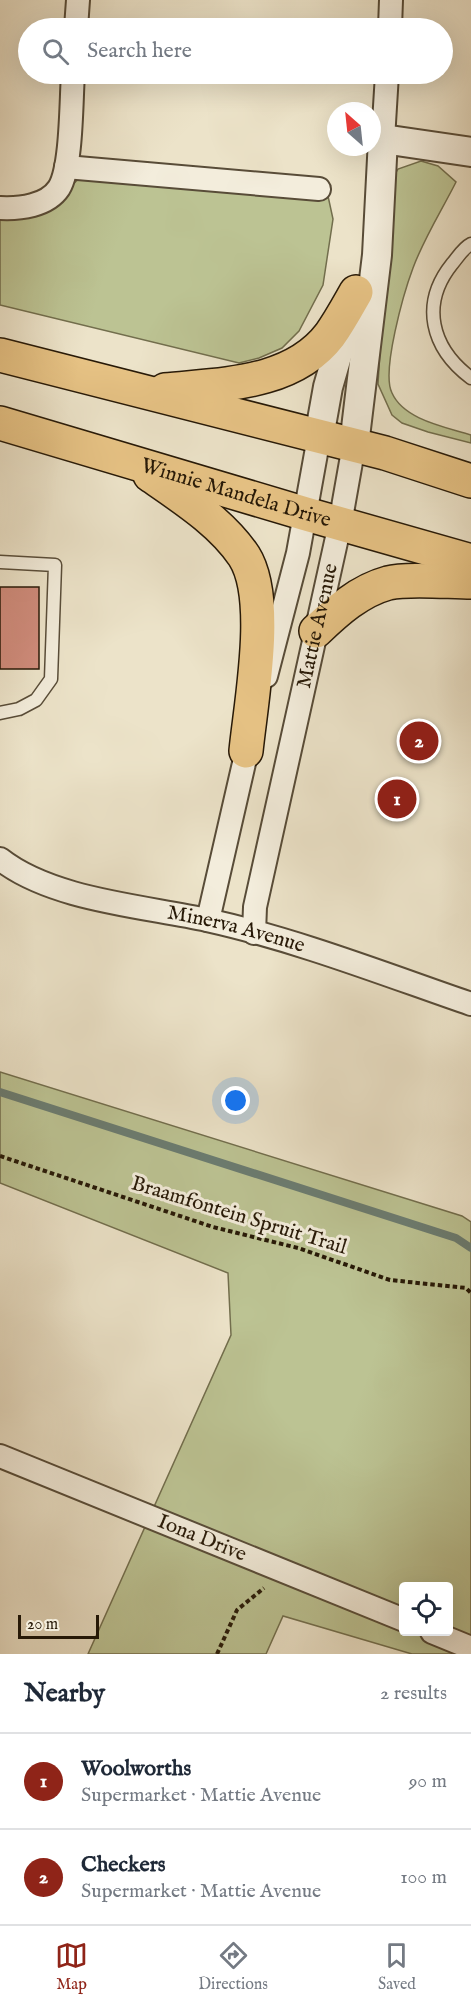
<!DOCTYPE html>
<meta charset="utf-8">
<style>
body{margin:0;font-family:"IM FELL English",serif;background:#f2f2f3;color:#1f2937}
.controls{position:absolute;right:18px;bottom:18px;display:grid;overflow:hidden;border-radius:6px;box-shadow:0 6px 24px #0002}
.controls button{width:54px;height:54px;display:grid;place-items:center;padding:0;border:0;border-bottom:2px solid #e0e1e3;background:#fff;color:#1f2937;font:30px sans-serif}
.compass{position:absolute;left:327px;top:102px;width:54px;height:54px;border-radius:50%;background:#fff;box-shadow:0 6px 24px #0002;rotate:333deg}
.scale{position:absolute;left:18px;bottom:15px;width:81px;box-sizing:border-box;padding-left:6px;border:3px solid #271907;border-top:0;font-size:16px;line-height:21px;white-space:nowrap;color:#271907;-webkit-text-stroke:4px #f3eddc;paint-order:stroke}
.you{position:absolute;left:236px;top:1101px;width:21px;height:21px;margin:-15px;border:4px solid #fff;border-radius:50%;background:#1a73e8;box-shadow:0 0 0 9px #1a73e833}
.badge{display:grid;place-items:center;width:39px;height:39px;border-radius:50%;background:#8f2418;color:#fff;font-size:20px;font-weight:700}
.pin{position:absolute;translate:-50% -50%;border:3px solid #fff;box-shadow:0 2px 6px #0006}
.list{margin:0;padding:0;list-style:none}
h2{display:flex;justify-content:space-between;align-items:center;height:78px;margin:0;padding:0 24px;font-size:26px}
h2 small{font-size:20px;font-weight:400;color:#747a83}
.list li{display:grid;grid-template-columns:39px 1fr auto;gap:18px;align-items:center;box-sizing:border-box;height:96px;padding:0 24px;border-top:2px solid #e0e1e3}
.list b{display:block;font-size:22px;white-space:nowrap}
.list p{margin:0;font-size:20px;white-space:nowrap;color:#747a83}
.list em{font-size:20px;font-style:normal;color:#747a83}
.icon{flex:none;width:33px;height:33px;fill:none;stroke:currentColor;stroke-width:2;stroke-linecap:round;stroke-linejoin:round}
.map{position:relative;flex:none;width:471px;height:1654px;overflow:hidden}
.search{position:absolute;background:#fff;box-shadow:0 6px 24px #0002;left:18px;right:18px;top:18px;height:66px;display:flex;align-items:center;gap:15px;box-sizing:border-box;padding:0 21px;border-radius:33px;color:#747a83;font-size:22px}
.sheet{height:270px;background:#fff}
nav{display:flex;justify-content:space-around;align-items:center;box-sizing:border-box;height:84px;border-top:2px solid #e0e1e3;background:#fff;font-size:16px;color:#747a83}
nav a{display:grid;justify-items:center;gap:3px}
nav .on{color:#8f2418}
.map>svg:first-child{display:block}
.green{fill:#bcc393;stroke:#726e4d;stroke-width:1.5;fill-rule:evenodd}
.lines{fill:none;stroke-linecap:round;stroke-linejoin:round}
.stream{stroke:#6b7c71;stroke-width:8}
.building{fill:#cf8b7b;stroke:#271907;stroke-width:1.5}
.service-casing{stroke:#584c38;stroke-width:15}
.minor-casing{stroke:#584c38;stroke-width:26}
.tertiary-casing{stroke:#584c38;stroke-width:32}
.primary-casing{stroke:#271907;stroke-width:36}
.path{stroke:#271907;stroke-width:4;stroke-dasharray:4.5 3;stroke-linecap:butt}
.service{stroke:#f3eddc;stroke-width:12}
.minor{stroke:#f3eddc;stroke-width:22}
.tertiary{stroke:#f3eddc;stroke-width:28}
.primary{stroke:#e6c284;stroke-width:33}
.labels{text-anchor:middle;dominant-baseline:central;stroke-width:6;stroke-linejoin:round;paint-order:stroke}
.street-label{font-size:21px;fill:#271907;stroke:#f3eddc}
</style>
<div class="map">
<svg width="471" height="1654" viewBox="0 0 471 1654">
<rect width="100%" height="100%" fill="#ece3c9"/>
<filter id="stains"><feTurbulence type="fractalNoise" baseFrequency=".00333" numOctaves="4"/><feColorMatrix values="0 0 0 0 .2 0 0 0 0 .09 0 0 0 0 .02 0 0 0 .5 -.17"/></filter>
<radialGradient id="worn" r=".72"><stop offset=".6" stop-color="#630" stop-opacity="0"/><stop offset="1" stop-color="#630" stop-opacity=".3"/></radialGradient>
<g class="green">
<path d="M421 161 438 166 456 182C442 210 424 238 413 268 404 292 381 372 392 393 404 420 446 427 471 435V443L428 432 402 423 392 415 378 384 390 183 398 169Z"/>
<path d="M86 172 328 196 333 219 323 285 299 331 282 348 259 358 239 363 0 305V220C40 220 59 197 86 172Z"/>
<path d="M0 1072 462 1216 471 1222V1654H412L283 1616 266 1654H88L231 1335 228 1273 0 1183ZM404 1586H448V1632H404Z"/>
</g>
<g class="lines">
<path class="stream" d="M0 1092 456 1238 471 1248"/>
</g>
<rect class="building" x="0" y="587" width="39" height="82"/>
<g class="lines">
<g class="service-casing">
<g id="service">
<path d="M471 244C463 248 458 257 452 264 420 304 431 348 471 378"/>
<path d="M0 562 55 565 51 679 36 700 19 709 0 713"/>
</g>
</g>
<g class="minor-casing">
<g id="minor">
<path d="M76 28 78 0"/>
<path d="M390 28 391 0"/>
<path d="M383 139 387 74"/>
<path d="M66 167 319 189"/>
<path d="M0 208C20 209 47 206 59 188 72 167 71 100 73 74"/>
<path d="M266 676 298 553 319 437"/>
<path id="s1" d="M0 859C52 900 143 906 207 920 297 940 384 974 471 1004"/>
<path d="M208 920 250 737"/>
<path id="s2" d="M254 933 255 907 340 524 354 445"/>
<path id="s3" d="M0 1456 404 1620"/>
<path d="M432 1632 471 1648"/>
</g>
</g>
<g class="tertiary-casing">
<g id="tertiary">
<path d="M383 139 471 152"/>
<path d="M319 437 328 387 350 311"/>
<path d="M354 445 377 255 383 139"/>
</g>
</g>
<g class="primary-casing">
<g id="primary">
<path d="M0 355 385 453 471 481"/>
<path d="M165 390C221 384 292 385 330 335 340 321 348 306 356 292"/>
<path id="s4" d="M0 423 306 514 471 561"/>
<path d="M150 475C183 498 221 522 244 556 271 598 251 701 246 751"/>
<path d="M316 631C337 611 359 591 388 583 408 578 449 582 471 582"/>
</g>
</g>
<g class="path">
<path d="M0 1156 213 1227 298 1248 390 1280 466 1288 471 1293"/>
<path d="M217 1654 237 1610 264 1588"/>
</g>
<use href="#service" class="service"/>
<use href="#minor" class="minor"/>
<use href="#tertiary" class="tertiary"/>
<use href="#primary" class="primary"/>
</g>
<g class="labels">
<g class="street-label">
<text stroke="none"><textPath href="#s4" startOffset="246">Winnie Mandela Drive</textPath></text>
<text stroke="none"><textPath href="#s2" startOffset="314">Mattie Avenue</textPath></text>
<text stroke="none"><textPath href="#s1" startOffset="248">Minerva Avenue</textPath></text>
<text transform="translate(239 1216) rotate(17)">Braamfontein Spruit Trail</text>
<text stroke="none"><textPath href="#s3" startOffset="218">Iona Drive</textPath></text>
</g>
</g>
<rect width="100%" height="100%" filter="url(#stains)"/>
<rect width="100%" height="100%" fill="url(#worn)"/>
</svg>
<div class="controls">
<button><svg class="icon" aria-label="locate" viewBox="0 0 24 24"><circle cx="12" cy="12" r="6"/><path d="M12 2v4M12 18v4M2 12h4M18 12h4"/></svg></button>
</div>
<svg class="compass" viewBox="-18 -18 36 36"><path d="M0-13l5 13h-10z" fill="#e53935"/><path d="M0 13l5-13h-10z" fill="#747a83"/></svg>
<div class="scale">20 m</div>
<div class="you"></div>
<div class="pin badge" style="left:397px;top:799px">1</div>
<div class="pin badge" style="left:419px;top:741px">2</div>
<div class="search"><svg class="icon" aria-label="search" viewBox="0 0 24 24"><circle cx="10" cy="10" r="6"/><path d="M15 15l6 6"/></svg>Search here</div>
</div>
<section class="sheet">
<h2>Nearby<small>2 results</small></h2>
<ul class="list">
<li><span class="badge">1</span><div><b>Woolworths</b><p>Supermarket · Mattie Avenue</p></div><em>90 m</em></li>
<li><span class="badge">2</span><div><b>Checkers</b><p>Supermarket · Mattie Avenue</p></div><em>100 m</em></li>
</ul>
</section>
<nav>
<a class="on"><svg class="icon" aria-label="map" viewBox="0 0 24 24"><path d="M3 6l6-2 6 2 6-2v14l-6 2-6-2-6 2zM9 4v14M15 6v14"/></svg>Map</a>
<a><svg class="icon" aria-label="directions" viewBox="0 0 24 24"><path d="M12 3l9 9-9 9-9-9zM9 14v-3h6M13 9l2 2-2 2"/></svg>Directions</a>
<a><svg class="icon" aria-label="saved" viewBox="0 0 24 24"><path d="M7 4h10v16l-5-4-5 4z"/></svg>Saved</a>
</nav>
